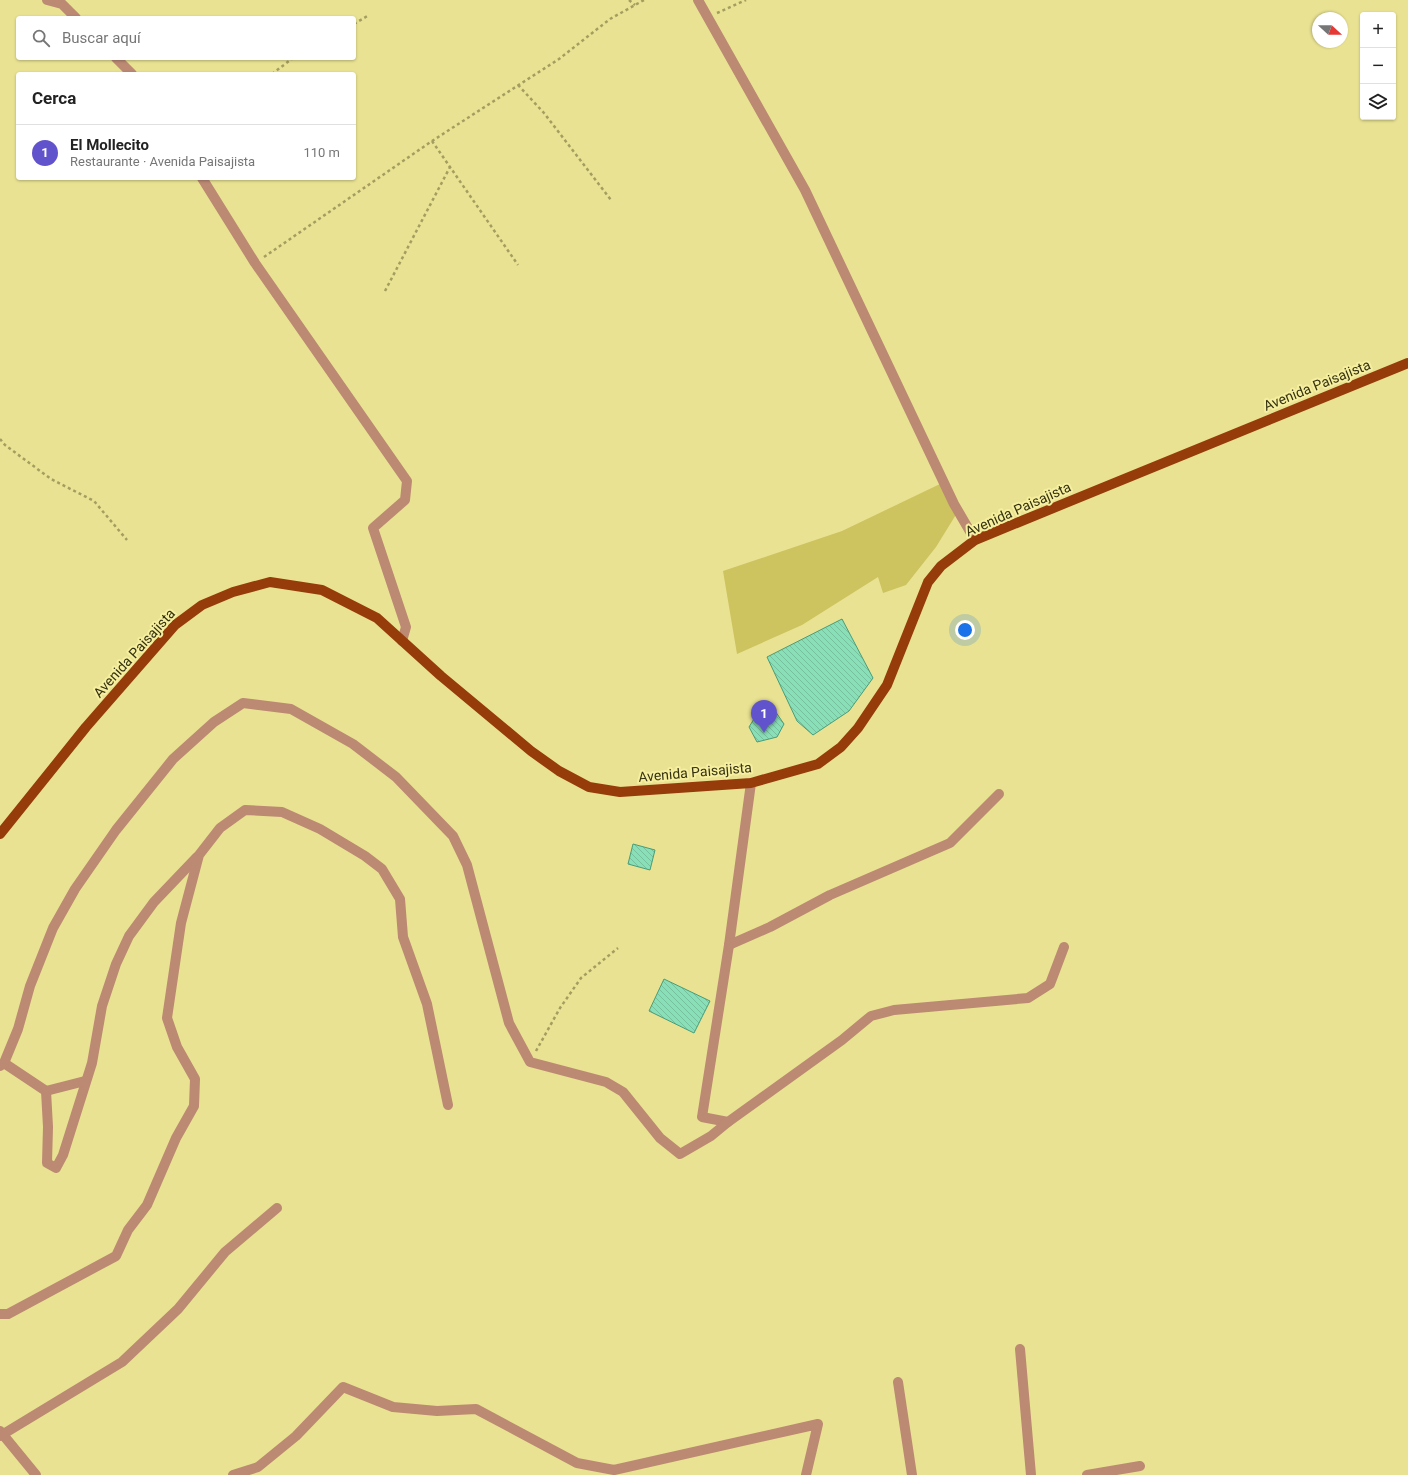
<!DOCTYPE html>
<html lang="es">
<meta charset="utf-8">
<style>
body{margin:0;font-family:Roboto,sans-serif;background:#f6f6f6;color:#222}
.controls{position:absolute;right:12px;top:12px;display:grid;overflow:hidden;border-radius:4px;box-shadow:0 1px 3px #0004}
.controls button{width:36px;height:36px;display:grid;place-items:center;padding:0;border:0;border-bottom:1px solid #e0e0e0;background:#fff;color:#222;font:20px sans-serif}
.compass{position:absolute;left:1312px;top:12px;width:36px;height:36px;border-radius:50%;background:#fff;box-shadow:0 1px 3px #0004;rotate:111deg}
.you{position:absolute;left:965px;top:630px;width:14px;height:14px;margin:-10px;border:3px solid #fff;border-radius:50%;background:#1a73e8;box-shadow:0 0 0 6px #1a73e833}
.badge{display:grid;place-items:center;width:26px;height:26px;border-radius:50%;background:#6153cb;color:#fff;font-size:13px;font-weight:700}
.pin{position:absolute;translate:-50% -33px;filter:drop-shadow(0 1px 2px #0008)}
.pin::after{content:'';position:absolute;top:21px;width:14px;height:12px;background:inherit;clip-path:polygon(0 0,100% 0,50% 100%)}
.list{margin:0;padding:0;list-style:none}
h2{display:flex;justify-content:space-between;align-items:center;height:52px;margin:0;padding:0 16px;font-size:17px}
h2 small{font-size:13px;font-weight:400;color:#767676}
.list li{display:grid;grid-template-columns:26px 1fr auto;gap:12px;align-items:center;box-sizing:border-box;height:56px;padding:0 16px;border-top:1px solid #e0e0e0}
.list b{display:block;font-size:15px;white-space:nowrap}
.list p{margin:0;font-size:13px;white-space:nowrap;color:#767676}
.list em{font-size:13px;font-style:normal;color:#767676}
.icon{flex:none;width:22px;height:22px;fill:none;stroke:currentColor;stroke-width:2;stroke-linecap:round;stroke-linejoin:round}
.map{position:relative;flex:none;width:1408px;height:1475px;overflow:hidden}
.search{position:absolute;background:#fff;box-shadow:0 1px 3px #0004;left:16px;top:16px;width:340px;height:44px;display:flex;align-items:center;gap:10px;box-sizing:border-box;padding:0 14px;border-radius:4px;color:#767676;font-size:15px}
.panel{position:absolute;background:#fff;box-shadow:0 1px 3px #0004;left:16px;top:72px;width:340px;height:108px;border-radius:4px}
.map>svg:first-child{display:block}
.grass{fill:#cdc35f}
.building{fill:url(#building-back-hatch);stroke:#479d79}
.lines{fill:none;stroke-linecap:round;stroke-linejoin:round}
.path{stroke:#a39e60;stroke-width:2.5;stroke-dasharray:3 3;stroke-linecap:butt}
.minor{stroke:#bc8973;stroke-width:10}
.major{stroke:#963c0a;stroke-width:10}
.labels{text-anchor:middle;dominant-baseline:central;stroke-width:4;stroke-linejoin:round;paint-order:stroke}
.street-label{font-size:14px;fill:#353211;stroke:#f6ef9f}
</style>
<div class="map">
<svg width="1408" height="1475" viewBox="0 0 1408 1475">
<defs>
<pattern id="building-back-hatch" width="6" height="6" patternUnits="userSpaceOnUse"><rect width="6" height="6" fill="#89dfb8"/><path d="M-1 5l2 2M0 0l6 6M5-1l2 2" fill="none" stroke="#77c09d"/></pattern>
</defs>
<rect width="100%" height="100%" fill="#e9e292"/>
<path class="grass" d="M940 484 957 513 936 547 906 585 883 593 878 577 802 625 737 654 723 571 842 531Z"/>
<g class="building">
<path d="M842 619 873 678 849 711 813 735 797 721 767 657Z"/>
<path d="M773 708 784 724 777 737 757 742 749 727 757 714Z"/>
<path d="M633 844 655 850 650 870 628 864Z"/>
<path d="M664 979 710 1001 694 1033 649 1011Z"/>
</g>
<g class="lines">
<g class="path">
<path d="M629 0 635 5"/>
<path d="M717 13 746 0"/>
<path d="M354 24 369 15"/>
<path d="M272 74 293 58"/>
<path d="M518 85 544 113 611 200"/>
<path d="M432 141 518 265"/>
<path d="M264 257 432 141 559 59 610 19 644 0"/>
<path d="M385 291 450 167"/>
<path d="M0 439 5 445 51 479 94 501 127 540"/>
<path d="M536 1051 560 1008 581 978 618 948"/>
</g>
<g class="minor">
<path d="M47 0 62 4 76 18"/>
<path d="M698 0 805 190 954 504 975 540"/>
<path d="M116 58 132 74"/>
<path d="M202 178 255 263 407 481 405 500 373 528 406 627 402 641"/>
<path d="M751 783 729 945 702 1117 728 1122 842 1040 871 1016 894 1010 1028 998 1050 984 1064 947"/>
<path d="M729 945 770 927 830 895 950 843 999 794"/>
<path d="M4 1063 46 1091 48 1127 47 1163 56 1168 63 1155 92 1063 102 1006 116 964 129 936 154 902 197 857"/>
<path d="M0 1066 4 1063 18 1029 30 986 53 928 75 889 116 830 173 759 214 722 243 703 291 709 353 744 396 777 453 836 467 865 509 1023 530 1062 606 1082 623 1092 660 1138 680 1154 711 1136 728 1122"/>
<path d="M46 1091 85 1081"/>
<path d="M0 1314H8L116 1256 128 1230 147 1205 176 1138 194 1106 195 1079 177 1047 167 1018 181 923 199 855 220 828 245 810 282 812 320 829 365 856 382 869 400 899 403 937 427 1004 448 1105"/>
<path d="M1020 1349 1031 1475"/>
<path d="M898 1382 912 1475"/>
<path d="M0 1431 36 1475"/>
<path d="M0 1436 122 1362 178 1309 225 1252 277 1208"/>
<path d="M233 1475 258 1467 296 1436 343 1387 393 1407 437 1411 476 1409 577 1463 614 1470 818 1424 806 1475"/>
<path d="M1087 1475 1140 1466"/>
</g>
<path class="major" d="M0 834 86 727 175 625 202 605 233 592 270 582 322 590 377 618 441 676 531 751 559 771 589 787 620 792 751 783 818 764 841 747 858 728 887 685 928 582 941 566 975 540 1408 363"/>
</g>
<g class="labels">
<g class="street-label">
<text transform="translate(1317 385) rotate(-22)">Avenida Paisajista</text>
<text transform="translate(1018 509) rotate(-24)">Avenida Paisajista</text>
<text transform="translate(134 653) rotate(-48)">Avenida Paisajista</text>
<text transform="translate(695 772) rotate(-5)">Avenida Paisajista</text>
</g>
</g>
</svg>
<div class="controls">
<button>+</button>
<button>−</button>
<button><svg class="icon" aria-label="layers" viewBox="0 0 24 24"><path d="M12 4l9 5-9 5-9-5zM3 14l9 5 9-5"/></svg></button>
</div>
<svg class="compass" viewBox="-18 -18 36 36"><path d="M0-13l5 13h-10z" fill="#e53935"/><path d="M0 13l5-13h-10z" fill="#767676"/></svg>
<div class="you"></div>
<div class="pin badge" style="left:764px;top:733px">1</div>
<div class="search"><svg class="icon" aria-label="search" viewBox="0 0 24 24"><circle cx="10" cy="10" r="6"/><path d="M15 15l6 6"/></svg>Buscar aquí</div>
<section class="panel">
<h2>Cerca<small></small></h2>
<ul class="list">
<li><span class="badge">1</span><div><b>El Mollecito</b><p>Restaurante · Avenida Paisajista</p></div><em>110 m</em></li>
</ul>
</section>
</div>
